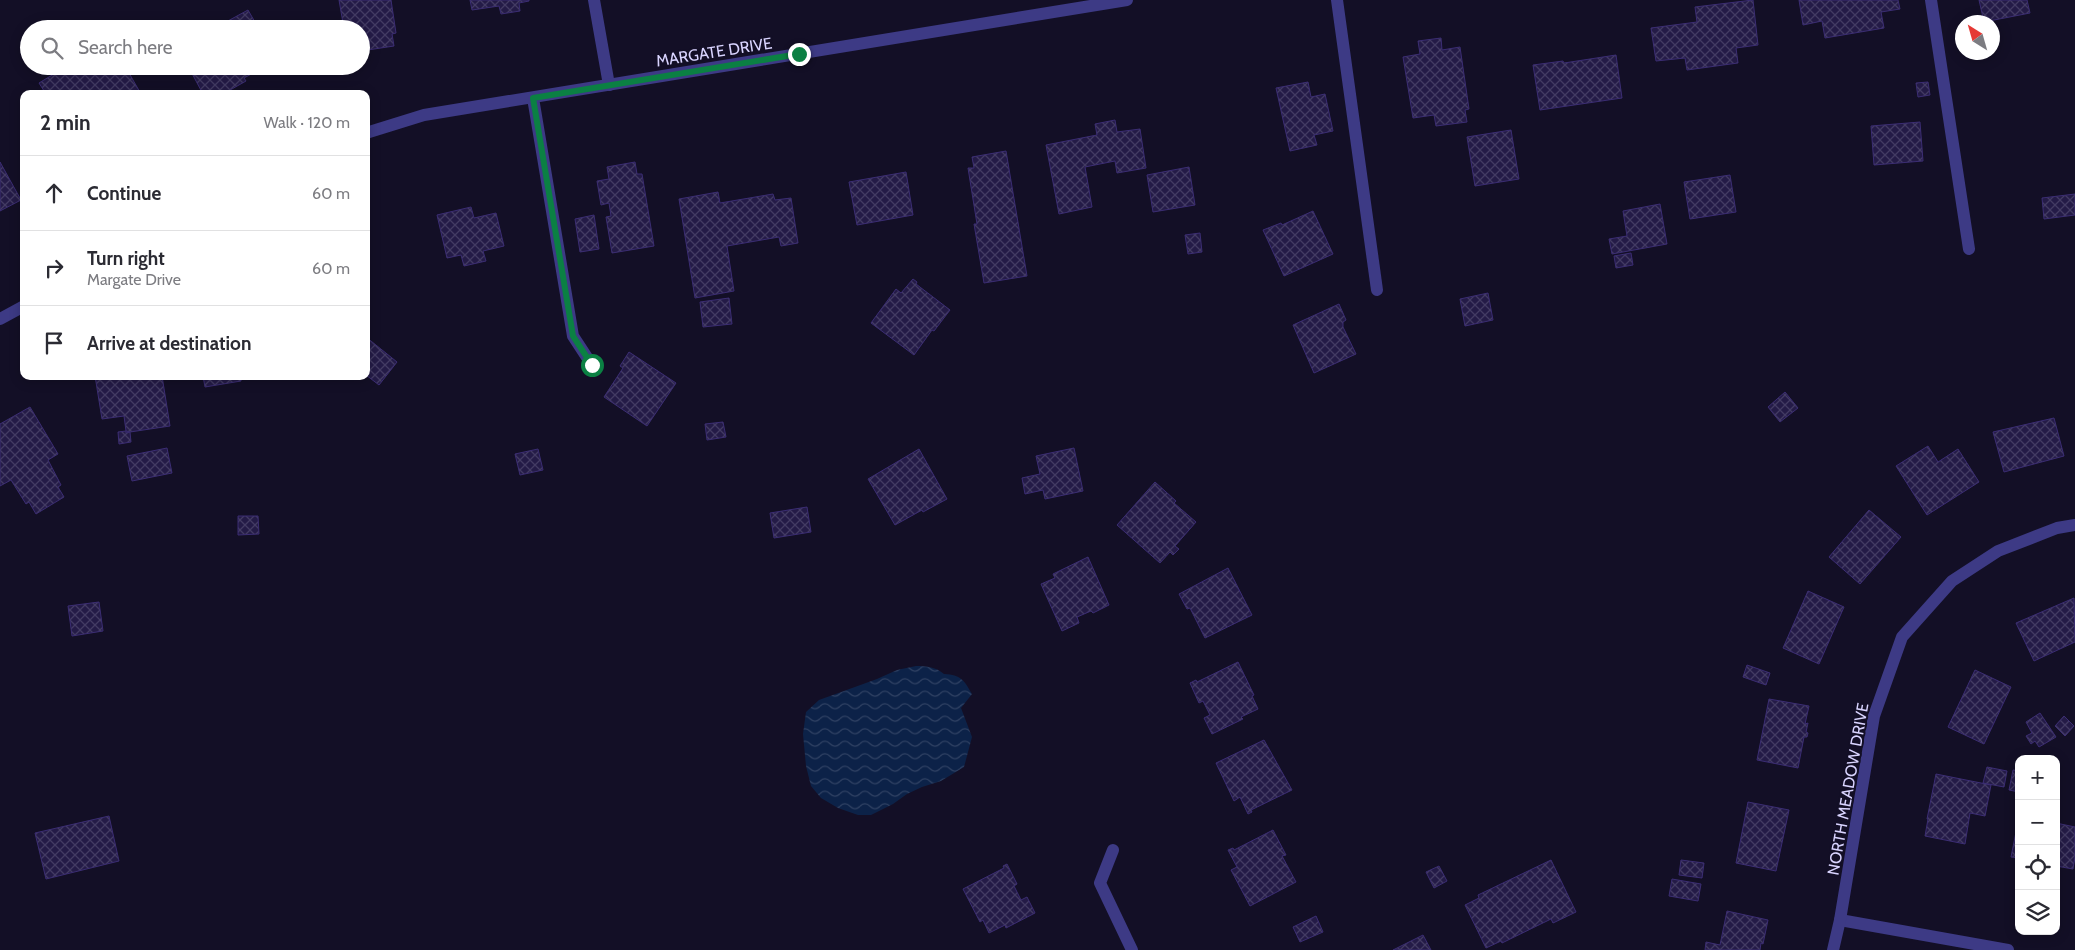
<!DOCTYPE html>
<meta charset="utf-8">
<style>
body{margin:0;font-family:Cabin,sans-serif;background:#f2f2f3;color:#2b2b33}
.controls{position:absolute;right:15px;bottom:15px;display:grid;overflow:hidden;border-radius:10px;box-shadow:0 2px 12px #0003}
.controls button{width:45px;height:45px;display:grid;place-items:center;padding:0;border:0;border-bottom:1px solid #e1e1e2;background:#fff;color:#2b2b33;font:25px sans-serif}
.compass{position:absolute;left:1955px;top:15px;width:45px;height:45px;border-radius:50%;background:#fff;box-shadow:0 2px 12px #0003;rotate:323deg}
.stop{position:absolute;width:15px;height:15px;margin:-11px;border:4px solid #0b8043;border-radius:50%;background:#fff}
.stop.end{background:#0b8043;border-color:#fff;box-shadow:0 1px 5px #0008}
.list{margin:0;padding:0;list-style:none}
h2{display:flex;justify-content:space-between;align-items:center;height:65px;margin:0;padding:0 20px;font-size:21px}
h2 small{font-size:16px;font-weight:400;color:#7c7c81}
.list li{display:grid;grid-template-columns:32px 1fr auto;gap:15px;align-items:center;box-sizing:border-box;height:75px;padding:0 20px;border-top:1px solid #e1e1e2}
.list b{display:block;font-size:19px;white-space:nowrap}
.list p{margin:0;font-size:16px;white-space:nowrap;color:#7c7c81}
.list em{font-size:16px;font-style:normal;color:#7c7c81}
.icon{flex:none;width:28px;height:28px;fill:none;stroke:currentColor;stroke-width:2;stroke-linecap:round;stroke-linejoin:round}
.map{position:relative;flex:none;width:2075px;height:950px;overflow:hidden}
.search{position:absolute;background:#fff;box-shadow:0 2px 12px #0003;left:20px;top:20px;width:350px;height:55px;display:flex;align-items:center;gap:12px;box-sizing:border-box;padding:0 18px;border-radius:28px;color:#7c7c81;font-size:19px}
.panel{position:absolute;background:#fff;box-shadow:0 2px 12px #0003;left:20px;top:90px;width:350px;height:290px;border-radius:10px}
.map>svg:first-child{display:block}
.water{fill:url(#water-waves)}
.building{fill:url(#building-cross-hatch);stroke:#3b2d73}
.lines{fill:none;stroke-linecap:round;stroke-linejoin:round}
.service{stroke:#3d3a85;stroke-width:12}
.minor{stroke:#3d3a85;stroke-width:12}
.route{stroke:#0b8043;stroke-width:6}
.labels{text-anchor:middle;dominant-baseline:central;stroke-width:4;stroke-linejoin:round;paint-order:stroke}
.street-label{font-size:16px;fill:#d9d4ff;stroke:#130f26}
</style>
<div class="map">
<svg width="2075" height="950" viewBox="0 0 2075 950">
<defs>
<pattern id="water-waves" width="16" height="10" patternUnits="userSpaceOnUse" patternTransform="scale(1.25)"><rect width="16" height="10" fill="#0c2248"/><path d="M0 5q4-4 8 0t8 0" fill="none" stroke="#2f4163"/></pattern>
<pattern id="building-cross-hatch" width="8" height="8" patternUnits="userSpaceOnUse" patternTransform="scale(1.25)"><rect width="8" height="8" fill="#241b47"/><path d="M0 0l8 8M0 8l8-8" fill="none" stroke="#433b63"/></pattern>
</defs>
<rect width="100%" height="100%" fill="#130f26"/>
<path class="water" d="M916 666C927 666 936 667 944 674 961 675 964 680 972 694L961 708 972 737 964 767 941 781 922 787 907 794 893 804 871 815H858L838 808 821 798 811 786 806 766 803 734 806 712 819 700 877 679 897 670Z"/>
<g class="building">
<path d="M339 0H391L396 33 392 34 394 46 361 51V29H344Z"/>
<path d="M470 0H529V1L519 3 520 11 501 14 499 6 472 10Z"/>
<path d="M1753 0 1758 45 1736 48 1738 63 1687 70 1685 58 1656 61 1651 28 1697 22 1695 7Z"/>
<path d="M1799 0H1898L1900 9 1881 12 1884 28 1825 38 1822 21 1803 25Z"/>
<path d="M1979 0H2027L2030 13 1984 22Z"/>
<path d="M248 10 259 29H230L226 22Z"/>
<path d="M1441 38 1442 50 1460 47 1469 109 1465 110 1467 122 1436 126 1434 115 1413 118 1403 57 1420 54 1418 41Z"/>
<path d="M1616 55 1622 98 1540 110 1533 65 1563 61 1564 63Z"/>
<path d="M67 66H100L102 71 110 66H125L141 94H46L39 83Z"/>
<path d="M188 66H266L244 78 246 81 223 94H203Z"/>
<path d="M1308 82 1311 97 1325 94 1333 131 1314 135 1317 145 1290 151 1276 88Z"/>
<path d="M1928 82 1930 95 1918 97 1916 83Z"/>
<path d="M1115 120 1117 132 1140 129 1146 168 1117 173 1115 161 1085 167 1092 207 1059 214 1046 145 1097 135 1095 124Z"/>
<path d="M1920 122 1923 161 1874 165 1871 126Z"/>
<path d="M1511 130 1519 179 1475 186 1467 137Z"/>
<path d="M1006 151 1027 276 984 283 974 224H977L968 168H974L972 157Z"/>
<path d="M0 162 21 200 0 211Z"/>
<path d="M635 162 637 174H642L654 246 612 253 606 217 611 216 609 203 601 205 597 181 609 179 607 167Z"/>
<path d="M1189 167 1195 205 1153 212 1147 175Z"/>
<path d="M906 172 913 215 857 225 849 182Z"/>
<path d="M1730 175 1736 212 1690 219 1684 182Z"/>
<path d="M718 192 720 203 773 194 775 200 791 198 798 243 781 246 779 237 727 246 734 291 695 298 679 199Z"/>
<path d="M2075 194V215L2044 219 2042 198Z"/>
<path d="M1660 204 1667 244 1612 254 1609 239 1627 236 1623 211Z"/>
<path d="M471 207 474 218 496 213 504 246 483 251 486 261 464 266 461 255 447 258 437 215Z"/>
<path d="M1313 211 1333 254 1284 276 1263 230 1281 223 1282 225Z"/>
<path d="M594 215 599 249 580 252 575 219Z"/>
<path d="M1200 233 1202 252 1188 254 1185 235Z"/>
<path d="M1631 253 1633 265 1616 268 1614 256Z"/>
<path d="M913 279 917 282 916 284 950 310 934 331 932 330 914 355 871 323 896 289 901 293Z"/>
<path d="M1488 293 1493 320 1465 326 1460 299Z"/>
<path d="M729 298 732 324 703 327 700 302Z"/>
<path d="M1339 304 1346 320 1343 322V327L1356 354 1314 373 1293 325Z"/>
<path d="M366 337 397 362 379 385 366 375Z"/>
<path d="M629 352 676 383 647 426 604 397 623 368 620 366Z"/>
<path d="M95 376H162L170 426 130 432 126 431 124 416 102 419Z"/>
<path d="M203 376H241V381L205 387Z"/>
<path d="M1785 392 1798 408 1780 422 1768 407Z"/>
<path d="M30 407 58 454 48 460 61 485 58 487 64 497 36 514 29 502 26 504 11 480 0 486V424Z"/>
<path d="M2054 418 2064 456 2004 472 1993 432Z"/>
<path d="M723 422 726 437 707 440 705 424Z"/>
<path d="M126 431V433L130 432 131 442 119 444 118 432Z"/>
<path d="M1928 446 1938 462 1958 449 1979 482 1927 515 1896 466Z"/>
<path d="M167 448 172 473 132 481 127 456Z"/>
<path d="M1074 448 1083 491 1045 499 1043 490 1025 494 1022 478 1040 474 1036 456Z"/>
<path d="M538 449 543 470 520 475 515 454Z"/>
<path d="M919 449 947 499 923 512 922 510 895 525 868 479Z"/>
<path d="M1155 482 1176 501 1174 503 1196 522 1175 546 1179 549 1173 555 1170 552 1160 563 1117 525Z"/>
<path d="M807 507 811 532 774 538 770 513Z"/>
<path d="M1869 510 1901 537 1860 584 1829 557Z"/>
<path d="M238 516H258L259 534 238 535Z"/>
<path d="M1088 557 1109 605 1093 613 1091 611 1077 617 1079 623 1062 631 1041 584 1055 578 1053 574Z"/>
<path d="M1228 568 1252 615 1205 638 1190 608 1187 609 1179 594Z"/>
<path d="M1808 591 1844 607 1819 664 1783 648Z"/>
<path d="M2074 598 2075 642 2034 661 2016 623Z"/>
<path d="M99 602 103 631 72 636 68 606Z"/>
<path d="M1238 662 1254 695 1252 696 1258 709 1241 717 1243 719 1212 734 1204 718 1210 715 1203 701 1199 703 1190 683 1196 680 1197 682Z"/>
<path d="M1747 665 1770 673 1766 685 1743 677Z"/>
<path d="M1975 670 2011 687 1984 744 1948 727Z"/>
<path d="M1769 699 1809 706 1805 724 1808 723 1806 732 1808 733 1807 737H1804L1798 768 1757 760Z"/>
<path d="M2040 713 2056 737 2039 747 2035 741 2031 744 2026 736 2032 733 2026 722Z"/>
<path d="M2064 716 2074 726 2065 736 2055 726Z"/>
<path d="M1264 740 1292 790 1251 810 1252 812 1248 814 1240 797 1234 801 1216 763Z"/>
<path d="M1987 767 2007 771 2004 787 1983 783Z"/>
<path d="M2013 770 2019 771V792L2009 790Z"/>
<path d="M1936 774 1991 785 1985 816 1970 813 1965 844 1925 836 1928 819H1927Z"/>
<path d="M1748 802 1789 810 1776 871 1736 863Z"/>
<path d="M109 816 119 861 46 879 35 833Z"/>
<path d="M2056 823 2075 827V857L2073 869 2056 866Z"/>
<path d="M2017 827H2019V858L2011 857Z"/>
<path d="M1273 830 1286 855 1282 856 1296 882 1250 906 1231 870 1237 867 1228 850 1233 848 1234 850Z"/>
<path d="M1551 860 1576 912 1553 923 1551 919 1502 943 1501 941 1486 948 1465 905 1479 898 1478 895Z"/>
<path d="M1681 860 1704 863 1702 878 1679 875Z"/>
<path d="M1007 864 1017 884 1014 886 1021 900 1027 897 1035 913 1006 928 1005 925 989 933 983 920 980 922 963 889 1004 868 1003 866Z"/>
<path d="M1439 866 1447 881 1434 888 1426 872Z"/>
<path d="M1672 879 1701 884 1698 901 1669 896Z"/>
<path d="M1727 911 1768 920 1763 944 1761 943 1760 950H1705L1706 942 1720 945Z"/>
<path d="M1316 916 1323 932 1300 942 1293 927Z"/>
<path d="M1423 935 1431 950H1393Z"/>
</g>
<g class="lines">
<g class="service">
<path d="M594 0 609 85"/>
<path d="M1337 0 1377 290"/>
<path d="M1931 0 1969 249"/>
<path d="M533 98 573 336 592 365"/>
<path d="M1840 920 2008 950"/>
</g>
<g class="minor">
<path d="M366 133 424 115 1127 0"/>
<path d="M0 319 24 306"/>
<path d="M1113 850 1100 883 1132 950"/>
<path d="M1833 950 1840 920 1874 716 1902 637 1952 581 1998 551 2057 528 2075 525"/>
</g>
</g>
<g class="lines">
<path class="route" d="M592 365 573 336 533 98 799 54"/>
</g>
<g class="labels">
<g class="street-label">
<text transform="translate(714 52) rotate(-9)">MARGATE DRIVE</text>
<text transform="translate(1848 789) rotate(-80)">NORTH MEADOW DRIVE</text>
</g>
</g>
</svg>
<div class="controls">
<button>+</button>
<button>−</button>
<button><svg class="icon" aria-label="locate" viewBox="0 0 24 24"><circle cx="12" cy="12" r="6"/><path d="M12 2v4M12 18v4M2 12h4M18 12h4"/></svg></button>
<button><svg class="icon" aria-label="layers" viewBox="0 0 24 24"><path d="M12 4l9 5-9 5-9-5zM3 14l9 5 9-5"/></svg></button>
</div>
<svg class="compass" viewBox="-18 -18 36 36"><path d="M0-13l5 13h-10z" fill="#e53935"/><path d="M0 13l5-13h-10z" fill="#7c7c81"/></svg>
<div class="stop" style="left:592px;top:365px"></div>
<div class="stop end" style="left:799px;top:54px"></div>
<div class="search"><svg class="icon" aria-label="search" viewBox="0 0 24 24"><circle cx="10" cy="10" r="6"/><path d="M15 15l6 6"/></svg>Search here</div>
<section class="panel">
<h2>2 min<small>Walk · 120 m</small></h2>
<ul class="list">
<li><svg class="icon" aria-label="ahead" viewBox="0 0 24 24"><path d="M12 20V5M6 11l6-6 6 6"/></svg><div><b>Continue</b></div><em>60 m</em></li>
<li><svg class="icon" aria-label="right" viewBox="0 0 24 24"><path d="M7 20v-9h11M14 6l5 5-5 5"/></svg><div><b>Turn right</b><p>Margate Drive</p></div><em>60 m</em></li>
<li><svg class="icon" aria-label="arrive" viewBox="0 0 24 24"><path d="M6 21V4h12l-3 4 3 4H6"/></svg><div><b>Arrive at destination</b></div></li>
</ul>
</section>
</div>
